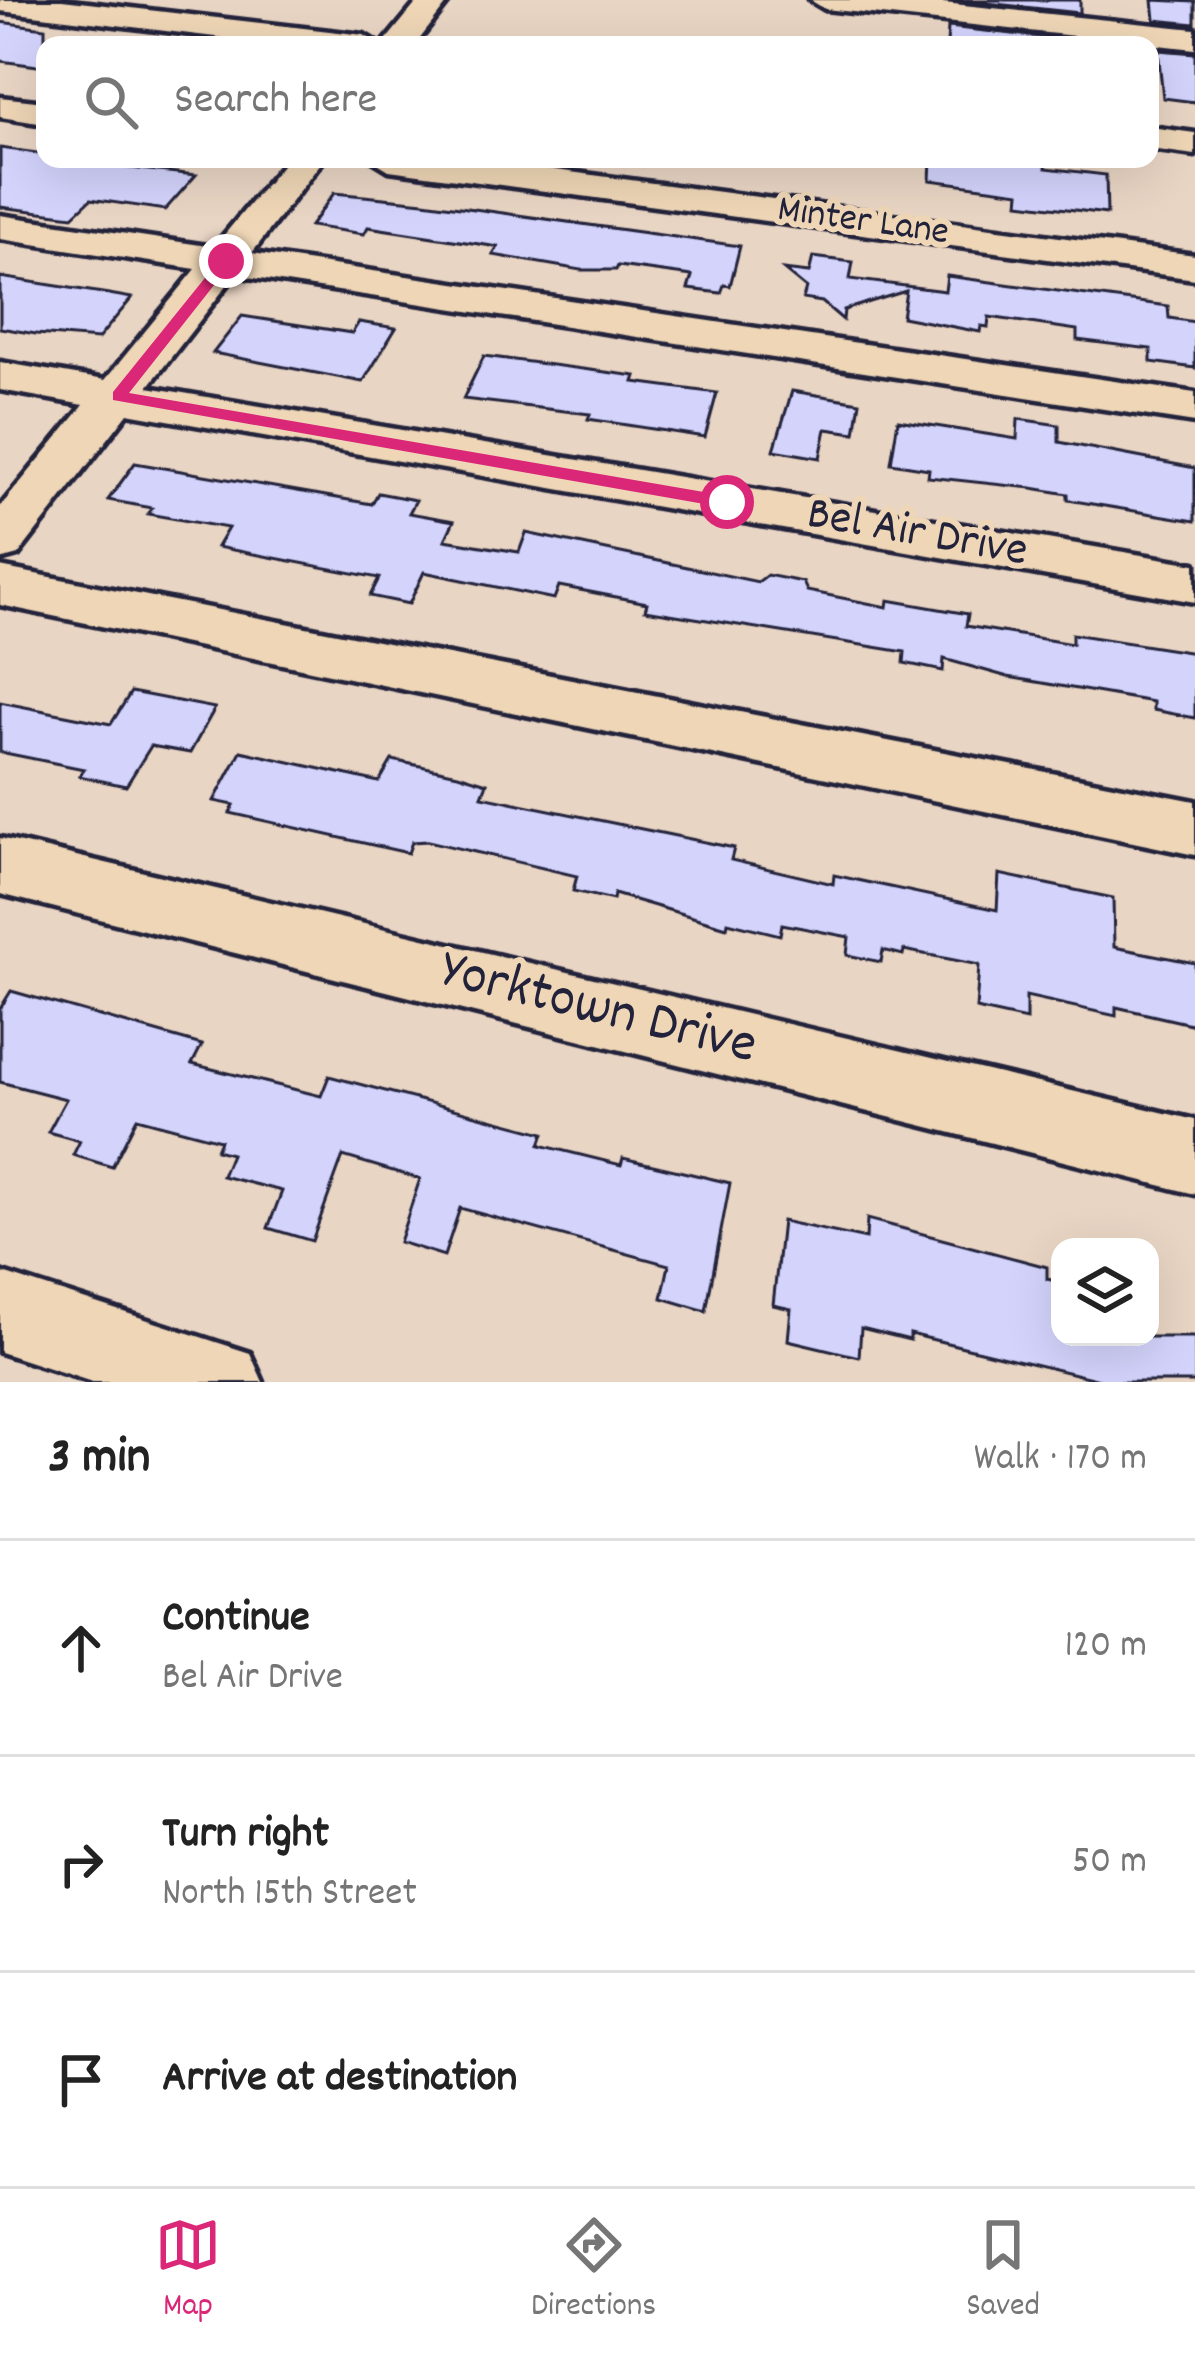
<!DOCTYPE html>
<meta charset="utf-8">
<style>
body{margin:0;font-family:Dekko,sans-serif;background:#f6f6f6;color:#222}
.controls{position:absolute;right:36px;bottom:36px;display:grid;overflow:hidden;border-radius:24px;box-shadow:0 12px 48px #0002}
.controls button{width:108px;height:108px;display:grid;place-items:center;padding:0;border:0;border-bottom:3px solid #e0e0e0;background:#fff;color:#222;font:60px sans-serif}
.stop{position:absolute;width:36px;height:36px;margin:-27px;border:9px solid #db2777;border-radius:50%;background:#fff}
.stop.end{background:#db2777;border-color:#fff;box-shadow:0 3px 12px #0008}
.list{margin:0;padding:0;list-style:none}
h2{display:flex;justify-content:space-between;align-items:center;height:156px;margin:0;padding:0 48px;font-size:51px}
h2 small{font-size:39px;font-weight:400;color:#767676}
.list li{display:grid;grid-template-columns:78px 1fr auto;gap:36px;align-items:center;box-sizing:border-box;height:216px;padding:0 48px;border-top:3px solid #e0e0e0}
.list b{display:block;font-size:45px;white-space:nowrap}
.list p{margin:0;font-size:39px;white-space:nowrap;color:#767676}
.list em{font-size:39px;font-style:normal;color:#767676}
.icon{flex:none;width:66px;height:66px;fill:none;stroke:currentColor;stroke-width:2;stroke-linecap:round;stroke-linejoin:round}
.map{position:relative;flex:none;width:1195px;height:1382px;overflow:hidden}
.search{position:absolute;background:#fff;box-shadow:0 12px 48px #0002;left:36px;right:36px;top:36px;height:132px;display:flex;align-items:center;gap:30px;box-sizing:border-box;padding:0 42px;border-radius:24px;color:#767676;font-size:45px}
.sheet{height:804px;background:#fff}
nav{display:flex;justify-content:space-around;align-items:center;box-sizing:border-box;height:168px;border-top:3px solid #e0e0e0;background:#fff;font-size:33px;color:#767676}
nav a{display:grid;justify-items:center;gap:6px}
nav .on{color:#db2777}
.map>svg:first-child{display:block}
.building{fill:#d3d3fc;stroke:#22223b;stroke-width:3}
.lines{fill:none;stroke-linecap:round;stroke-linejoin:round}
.minor-casing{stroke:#22223b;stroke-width:9}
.minor{fill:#eed6b6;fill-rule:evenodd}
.route{fill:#db2777}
.labels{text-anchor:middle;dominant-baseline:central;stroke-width:12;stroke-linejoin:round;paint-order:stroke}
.far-street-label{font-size:39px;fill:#22223b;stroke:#eed6b6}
.street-label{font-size:48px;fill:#22223b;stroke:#eed6b6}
.near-street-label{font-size:57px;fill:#22223b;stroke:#eed6b6}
</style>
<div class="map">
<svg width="1195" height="1382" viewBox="0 0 1195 1382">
<rect width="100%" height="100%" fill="#e9d5c4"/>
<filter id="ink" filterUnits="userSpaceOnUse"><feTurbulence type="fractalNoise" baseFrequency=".00833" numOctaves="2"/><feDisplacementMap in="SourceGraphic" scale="24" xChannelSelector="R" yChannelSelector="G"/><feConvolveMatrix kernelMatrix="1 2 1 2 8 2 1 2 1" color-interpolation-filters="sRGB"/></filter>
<g filter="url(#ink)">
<g class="building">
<path d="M958 0H1080V13Z"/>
<path d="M1153 0 1195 2V24L1155 20Z"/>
<path d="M0 22 45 28V67L0 61Z"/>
<path d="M948 27 1078 41V45H947Z"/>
<path d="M1158 50 1195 53V102L1163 98Z"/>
<path d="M0 148 45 154V159L196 175 165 210 91 199 73 216 0 207Z"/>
<path d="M931 159H1047L1046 168 1106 175 1107 214 1019 203 1020 192 930 180Z"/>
<path d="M334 193 424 202 740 246 730 286 724 285 721 293 688 289 692 276 618 266 616 270H581L493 255 498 247 368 227 364 234 310 226Z"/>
<path d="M813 257 853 262 850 279 945 291 947 276 1168 306 1169 318 1195 322V368L1151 362V349L1077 340V330L989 317 988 327 981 326 980 332 902 317 906 291 844 310 843 320 822 302 803 299 806 288 784 270 809 273Z"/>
<path d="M0 277 109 294 132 298 98 339 36 334 0 328Z"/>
<path d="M242 316 352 333 359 322 396 328 363 382 213 353Z"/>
<path d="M484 356 636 376 634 382 717 393 705 437 588 419 590 414 463 399Z"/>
<path d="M792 391 860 402 855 433 826 429 820 458 774 450Z"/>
<path d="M1018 419 1059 425V442L1195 468V521L1068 500V494L1032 488 928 477 929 469 891 463 898 420 1017 439Z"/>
<path d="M135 463 372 504 378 493 416 500 409 513 454 521 445 540 519 552 526 533 758 582 767 575 803 582 807 591 887 607 888 600 968 614 966 626 1072 644V634L1195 653V718L1153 710V702L1008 677 944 659 943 671 904 663 905 652 645 610 647 603 559 586 554 599 424 572 409 604 370 596 379 578 217 547 228 528 148 514 152 508 108 500Z"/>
<path d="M131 692 215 708 190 753 151 746 126 786 79 776 84 769 0 752V702L111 724Z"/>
<path d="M241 751 379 782 392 760 458 774 487 783 482 796 734 848 731 860 833 884 834 875 997 910 999 874 1113 898 1114 947 1195 963V1025L1116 1007V1016L1026 996V1020L976 1009 979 965 904 950 903 955 883 950 881 962 847 955 849 937 782 924 780 935 728 922 727 927 614 894 613 900 573 891 577 876 475 852 428 841 412 842 408 853 230 813 234 805 214 801Z"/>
<path d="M11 991 202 1045 192 1064 321 1096 329 1076 544 1133 540 1145 621 1165 623 1158 730 1183 706 1311 662 1298 669 1265 460 1208 444 1256 399 1242 420 1179 343 1156 312 1241 268 1228 282 1191 222 1176 231 1154 216 1150 220 1140 137 1118 112 1167 73 1155 80 1141 48 1132 66 1099 0 1082V1009Z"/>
<path d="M867 1219 1047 1267V1279L1060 1282V1337H1195V1382H1108L910 1334V1340L861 1328 859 1357 788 1340 791 1309 773 1305 782 1221 866 1239Z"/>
</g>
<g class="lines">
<g class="minor-casing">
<g id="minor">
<path d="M0 0H62L364 35 380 45H282L0 11Z"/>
<path d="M419 0H450L415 45H382Z"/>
<path d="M810 0H914L1195 29V49L825 9Z"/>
<path d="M0 97 45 102V124L0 117Z"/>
<path d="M1150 127 1195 133V155L1150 149Z"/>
<path d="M287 159H324L252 253 1195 393V423L235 275 148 387 1195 564V602L128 413 18 555 0 560V507L84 405 0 390V362L105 380 196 269 0 239V215L214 247Z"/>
<path d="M371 159H473L1195 255V279L389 170Z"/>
<path d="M0 567 1195 801V855L0 605Z"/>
<path d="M0 838 1195 1120V1194L0 894Z"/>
<path d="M0 1272 250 1353 263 1382H92L0 1352Z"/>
</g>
</g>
<use href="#minor" class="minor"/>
</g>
</g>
<path class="route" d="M221 258 233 261 129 393 727 496 735 502 727 508 113 400V392Z"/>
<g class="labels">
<g class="far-street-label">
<text transform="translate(863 223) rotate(8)">Minter Lane</text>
</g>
<g class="street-label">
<text transform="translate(917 535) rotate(10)">Bel Air Drive</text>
</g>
<g class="near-street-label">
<text transform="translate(598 1011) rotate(14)">Yorktown Drive</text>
</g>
</g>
</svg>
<div class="controls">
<button><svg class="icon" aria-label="layers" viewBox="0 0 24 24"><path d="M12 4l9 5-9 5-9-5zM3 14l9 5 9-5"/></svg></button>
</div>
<div class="stop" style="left:727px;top:502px"></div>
<div class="stop end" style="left:226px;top:261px"></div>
<div class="search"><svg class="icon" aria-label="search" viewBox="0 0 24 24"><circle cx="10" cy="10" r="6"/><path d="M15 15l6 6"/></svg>Search here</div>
</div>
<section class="sheet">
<h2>3 min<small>Walk · 170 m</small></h2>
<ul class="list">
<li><svg class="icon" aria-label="ahead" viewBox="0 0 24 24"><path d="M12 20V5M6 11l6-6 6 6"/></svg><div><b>Continue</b><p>Bel Air Drive</p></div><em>120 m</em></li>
<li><svg class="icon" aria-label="right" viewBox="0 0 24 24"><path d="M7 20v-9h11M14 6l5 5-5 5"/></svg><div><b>Turn right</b><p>North 15th Street</p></div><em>50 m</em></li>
<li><svg class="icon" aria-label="arrive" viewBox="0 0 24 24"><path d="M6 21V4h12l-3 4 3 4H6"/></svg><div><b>Arrive at destination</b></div></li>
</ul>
</section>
<nav>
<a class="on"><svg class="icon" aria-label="map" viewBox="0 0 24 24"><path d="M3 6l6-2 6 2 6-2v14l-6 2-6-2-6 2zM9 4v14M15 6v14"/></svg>Map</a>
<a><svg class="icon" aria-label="directions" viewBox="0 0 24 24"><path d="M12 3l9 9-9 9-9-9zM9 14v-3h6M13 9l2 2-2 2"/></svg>Directions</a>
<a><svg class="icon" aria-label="saved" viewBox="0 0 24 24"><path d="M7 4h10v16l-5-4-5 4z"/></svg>Saved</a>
</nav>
